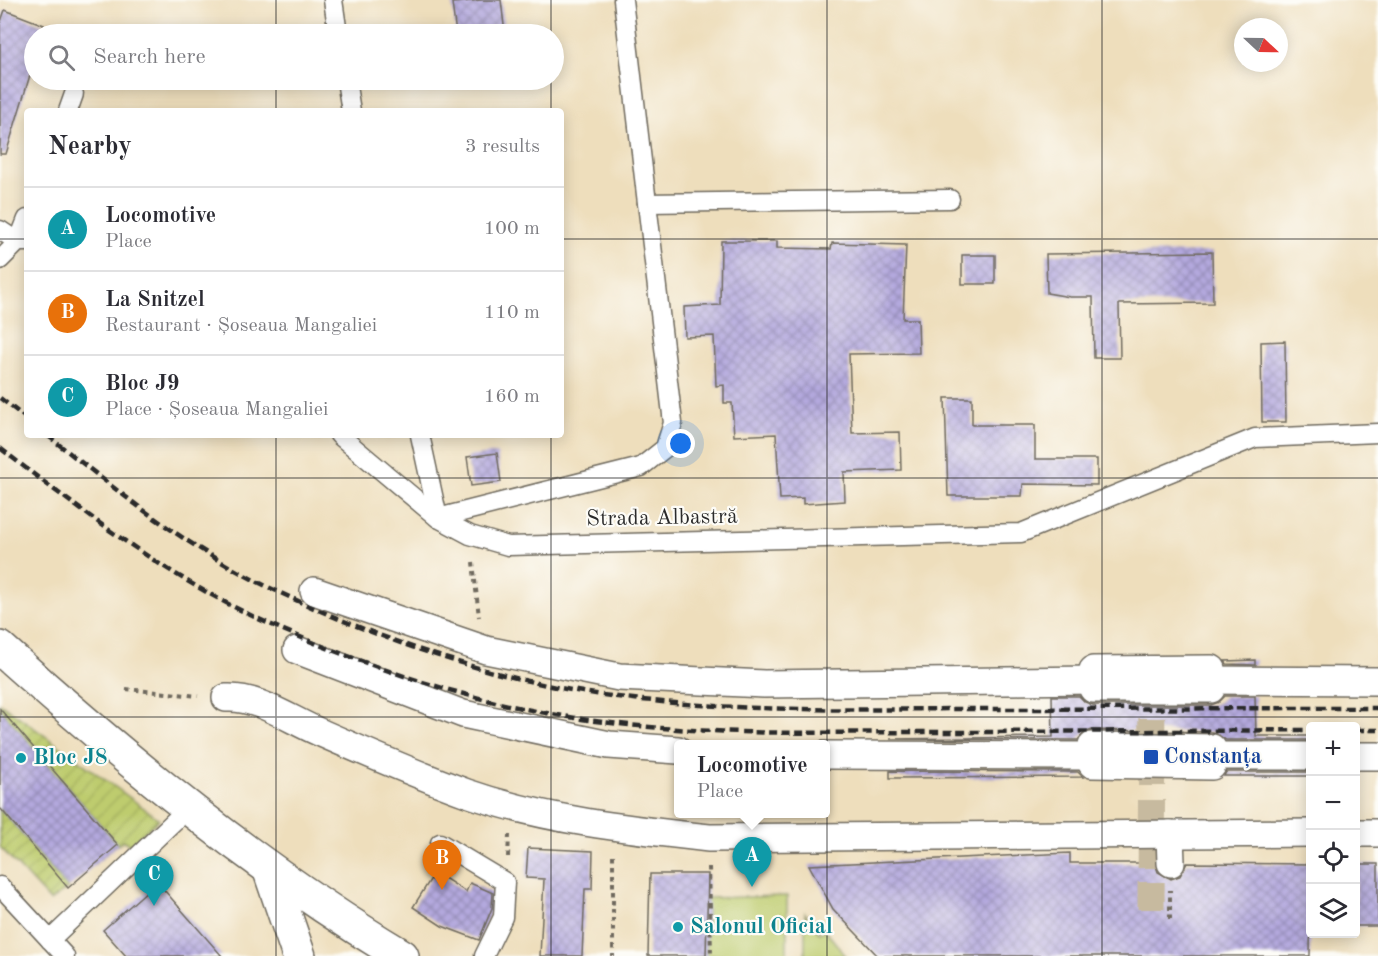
<!DOCTYPE html>
<meta charset="utf-8">
<style>
body{margin:0;font-family:"Old Standard TT",serif;background:#f2f2f3;color:#2b2b33}
.controls{position:absolute;right:18px;bottom:18px;display:grid;overflow:hidden;border-radius:6px;box-shadow:0 3px 15px #0003}
.controls button{width:54px;height:54px;display:grid;place-items:center;padding:0;border:0;border-bottom:2px solid #e1e1e2;background:#fff;color:#2b2b33;font:30px sans-serif}
.compass{position:absolute;left:1234px;top:18px;width:54px;height:54px;border-radius:50%;background:#fff;box-shadow:0 3px 15px #0003;rotate:112deg}
.you{position:absolute;left:681px;top:444px;width:21px;height:21px;margin:-15px;border:4px solid #fff;border-radius:50%;background:#1a73e8;box-shadow:0 0 0 9px #1a73e833}
.badge{display:grid;place-items:center;width:39px;height:39px;border-radius:50%;background:#d93025;color:#fff;font-size:20px;font-weight:700}
.pin{position:absolute;translate:-50% -50px;filter:drop-shadow(0 2px 3px #0008)}
.pin::after{content:'';position:absolute;top:32px;width:21px;height:18px;background:inherit;clip-path:polygon(0 0,100% 0,50% 100%)}
.popup{position:absolute;left:674px;top:740px;width:156px;height:78px;box-sizing:border-box;display:grid;place-content:center;border-radius:6px;background:#fff;filter:drop-shadow(0 2px 4px #0005);font-size:20px;white-space:nowrap;color:#7c7c81}
.popup b{font-size:22px;color:#2b2b33}
.popup::after{content:'';position:absolute;left:50%;top:100%;margin-left:-12px;border:12px solid transparent;border-top-color:#fff}
.list{margin:0;padding:0;list-style:none}
h2{display:flex;justify-content:space-between;align-items:center;height:78px;margin:0;padding:0 24px;font-size:26px}
h2 small{font-size:20px;font-weight:400;color:#7c7c81}
.list li{display:grid;grid-template-columns:39px 1fr auto;gap:18px;align-items:center;box-sizing:border-box;height:84px;padding:0 24px;border-top:2px solid #e1e1e2}
.list b{display:block;font-size:22px;white-space:nowrap}
.list p{margin:0;font-size:20px;white-space:nowrap;color:#7c7c81}
.list em{font-size:20px;font-style:normal;color:#7c7c81}
.icon{flex:none;width:33px;height:33px;fill:none;stroke:currentColor;stroke-width:2;stroke-linecap:round;stroke-linejoin:round}
.map{position:relative;flex:none;width:1378px;height:956px;overflow:hidden}
.search{position:absolute;background:#fff;box-shadow:0 3px 15px #0003;left:24px;top:24px;width:540px;height:66px;display:flex;align-items:center;gap:15px;box-sizing:border-box;padding:0 21px;border-radius:33px;color:#7c7c81;font-size:22px}
.panel{position:absolute;background:#fff;box-shadow:0 3px 15px #0003;left:24px;top:108px;width:540px;height:330px;border-radius:6px}
.map>svg:first-child{display:block}
.grass{fill:#becc6e;stroke:#747c4c;stroke-width:1.5}
.garden{fill:url(#garden-furrows);stroke:#747c4c;stroke-width:1.5}
.building{fill:url(#building-cross-hatch)}
.lines{fill:none;stroke-linecap:round;stroke-linejoin:round}
.pedestrian-tunnel{stroke:#c7ba9f;stroke-width:27;stroke-dasharray:27 14;stroke-linecap:butt}
.service-casing{stroke:#6f6a5e;stroke-width:21}
.pedestrian-casing{stroke:#6f6a5e;stroke-width:30}
.tertiary-casing{stroke:#6f6a5e;stroke-width:36}
.path{stroke:#6f6a5e;stroke-width:4;stroke-dasharray:4.5 4.5;stroke-linecap:butt}
.service{stroke:#fff;stroke-width:18}
.pedestrian{stroke:#fff;stroke-width:27}
.tertiary{stroke:#fff;stroke-width:33}
.rail{stroke:#2b2b2b;stroke-width:4.5;stroke-dasharray:9 4.5;stroke-linecap:butt}
.grid{fill:none;stroke:#2b2b2b;stroke-width:1.5;stroke-opacity:0.55}
.transit-dot{fill:#1a4fb4;stroke:#fdfcf7;stroke-width:2}
.culture-dot{fill:#0f9aa8;stroke:#fdfcf7;stroke-width:2}
.labels{text-anchor:middle;dominant-baseline:central;stroke-width:4.5;stroke-linejoin:round;paint-order:stroke}
.street-label{font-size:22px;fill:#2b2b2b;stroke:#fdfcf7}
.transit-label{font-size:22px;font-weight:bold;fill:#164399;stroke:#fdfcf7;text-anchor:start}
.culture-label{font-size:22px;font-weight:bold;fill:#0d838f;stroke:#fdfcf7;text-anchor:start}
</style>
<div class="map">
<svg width="1378" height="956" viewBox="0 0 1378 956">
<defs>
<pattern id="garden-furrows" width="10" height="10" patternUnits="userSpaceOnUse" patternTransform="scale(1.5)"><rect width="10" height="10" fill="#becc6e"/><path d="M-1 1l2-2M0 10L10 0M9 11l2-2" fill="none" stroke="#a3af5f"/></pattern>
<pattern id="building-cross-hatch" width="8" height="8" patternUnits="userSpaceOnUse" patternTransform="scale(1.5)"><rect width="8" height="8" fill="#b4a9de"/><path d="M0 0l8 8M0 8l8-8" fill="none" stroke="#938ab4"/></pattern>
</defs>
<rect width="100%" height="100%" fill="#fdfcf7"/>
<filter id="ink" filterUnits="userSpaceOnUse"><feTurbulence type="fractalNoise" baseFrequency=".0167" numOctaves="2"/><feDisplacementMap in="SourceGraphic" scale="12" xChannelSelector="R" yChannelSelector="G"/><feConvolveMatrix kernelMatrix="1 2 1 2 8 2 1 2 1" color-interpolation-filters="sRGB"/></filter>
<filter id="wash" filterUnits="userSpaceOnUse"><feTurbulence type="fractalNoise" baseFrequency=".008" numOctaves="4" result="noise"/><feDisplacementMap in="SourceGraphic" scale="24" xChannelSelector="R" yChannelSelector="G"/><feGaussianBlur stdDeviation="1.35" result="paint"/><feColorMatrix in="noise" values="0 0 0 0 0 0 0 0 0 0 0 0 0 0 0 0 0 1.4 0 .05"/><feComposite in="paint" operator="in"/></filter>
<g filter="url(#wash)">
<rect width="100%" height="100%" fill="#eedebc"/>
<g class="grass">
<path d="M787 896V956H706L707 898Z"/>
<path d="M805 913 819 933 825 930 846 956H805Z"/>
</g>
<g class="garden">
<path d="M0 703 159 819 130 846 124 840 118 845 0 709Z"/>
<path d="M0 808 68 888 50 901 0 847Z"/>
</g>
<g id="blocks">
<g class="building">
<path d="M481 0H501L505 34H456L452 3Z"/>
<path d="M5 10 44 25 40 34H34V47L29 60 34 62 6 154H0V24Z"/>
<path d="M721 241H777V248L831 249 832 243 906 245 903 319H918L919 353 849 354 852 433 900 432 901 470 844 472 845 501 803 504V498L780 499 776 434 734 436 732 403H724V385L716 386 714 336 685 337 684 307 720 305Z"/>
<path d="M1212 252 1213 303 1119 304 1120 358H1094L1093 297H1070L1047 293 1046 254Z"/>
<rect x="962" y="255" width="33" height="29"/>
<path d="M1285 341 1286 422H1262L1261 342Z"/>
<path d="M945 398H972V425H1035V459H1097V485L1023 484 1022 496H948Z"/>
<path d="M497 453 501 482 471 486 467 457Z"/>
<path d="M1255 660V665L1227 664 1225 661Z"/>
<path d="M1052 696H1079L1085 702 1093 705H1211L1219 702 1225 696H1255L1256 736H1311V740H1226L1212 732 1092 730 1084 733 1078 740 890 739 1053 737Z"/>
<path d="M0 709 118 845 68 888 0 808Z"/>
<path d="M890 771 1078 772 1083 777 890 778Z"/>
<path d="M1226 772H1311V776H1224Z"/>
<path d="M528 848 593 851 592 889H585L582 956H540L544 879 526 878Z"/>
<path d="M1070 853V863H1155L1158 872 1171 879 1180 876 1187 863 1311 864 1310 956H878L833 909 809 865Z"/>
<rect x="1356" y="864" width="22" height="62"/>
<path d="M435 872 466 892 470 883 493 893 492 908 479 940 442 926 413 907Z"/>
<path d="M650 874H708L706 956H648Z"/>
<path d="M157 882 222 956H126L103 930Z"/>
</g>
</g>
</g>
<g filter="url(#ink)">
<use href="#blocks" fill-opacity="0" stroke="#6f6a5e" stroke-width="1.5"/>
<g class="lines">
<path class="pedestrian-tunnel" d="M1151 909 1152 680"/>
<g class="service-casing">
<g id="service">
<path d="M333 0 338 34"/>
<path d="M346 80 351 111"/>
<path d="M68 111 74 94"/>
<path d="M647 203 950 199"/>
<path d="M0 230 18 242 27 219"/>
<path d="M0 260 18 242H27"/>
<path d="M339 435 438 518 470 535 508 546 1021 533 1255 438 1378 433"/>
<path d="M420 435 438 518"/>
<path d="M438 518 641 467 665 448 673 423 623 0"/>
<path d="M440 843 505 882 503 917 484 956"/>
<path d="M0 886 65 956"/>
<path d="M50 940 189 807"/>
</g>
</g>
<g class="pedestrian-casing">
<g id="pedestrian">
<path d="M314 591 486 650 619 677 764 684 1096 680"/>
<path d="M297 650 463 714 609 745 678 750"/>
<path d="M1212 669 1211 689H1093V670Z"/>
<path d="M1205 680 1378 681"/>
<path d="M226 698C258 696 290 720 319 732 367 753 417 775 467 793 545 820 627 829 709 838L1310 833"/>
<path d="M1092 746 1212 748V766L1092 764Z"/>
<path d="M825 755 1096 756"/>
<path d="M1205 756H1310"/>
<path d="M1356 756H1378"/>
<path d="M1356 833H1378"/>
<path d="M1170 834 1171 863"/>
</g>
</g>
<g class="tertiary-casing">
<g id="tertiary">
<path d="M0 648C126 761 257 869 402 956"/>
<path d="M270 871 299 956"/>
</g>
</g>
<g class="path">
<path d="M473 562 479 617"/>
<path d="M126 689 198 696"/>
<path d="M613 855V956"/>
<path d="M508 857 509 835"/>
<path d="M709 867 711 956"/>
<path d="M1170 919V890"/>
</g>
<use href="#service" class="service"/>
<use href="#pedestrian" class="pedestrian"/>
<use href="#tertiary" class="tertiary"/>
<g class="rail">
<path d="M0 398 27 419"/>
<path d="M47 435C115 489 182 544 260 583 358 631 464 670 571 690 699 712 827 710 957 709 1097 709 1238 708 1378 708"/>
<path d="M0 448C85 514 174 582 272 625 365 666 463 699 563 716 679 736 798 733 915 732 1047 732 1179 731 1310 730"/>
<path d="M1356 730H1378"/>
</g>
</g>
</g>
<path class="grid" d="M276 0V34M551 0V34M827 0V956M1102 0V956M276 80V111M551 80V111M0 239H27M561 239H1378M276 435V956M551 435V956M0 478H1378M0 717H1378"/>
<rect class="transit-dot" x="1143" y="749" width="16" height="16" rx="3"/>
<g class="culture-dot">
<circle cx="21" cy="758" r="6"/>
<circle cx="678" cy="927" r="6"/>
</g>
<g class="labels">
<g class="street-label">
<text transform="translate(662 518) rotate(-1)">Strada Albastră</text>
</g>
<g class="transit-label">
<text x="1164" y="757">Constanța</text>
</g>
<g class="culture-label">
<text x="33" y="758">Bloc J8</text>
<text x="690" y="927">Salonul Oficial</text>
</g>
</g>
</svg>
<div class="controls">
<button>+</button>
<button>−</button>
<button><svg class="icon" aria-label="locate" viewBox="0 0 24 24"><circle cx="12" cy="12" r="6"/><path d="M12 2v4M12 18v4M2 12h4M18 12h4"/></svg></button>
<button><svg class="icon" aria-label="layers" viewBox="0 0 24 24"><path d="M12 4l9 5-9 5-9-5zM3 14l9 5 9-5"/></svg></button>
</div>
<svg class="compass" viewBox="-18 -18 36 36"><path d="M0-13l5 13h-10z" fill="#e53935"/><path d="M0 13l5-13h-10z" fill="#7c7c81"/></svg>
<div class="you"></div>
<div class="pin badge" style="left:752px;top:887px;background:#0f9aa8">A</div>
<div class="popup"><b>Locomotive</b>Place</div>
<div class="pin badge" style="left:442px;top:890px;background:#e8710a">B</div>
<div class="pin badge" style="left:154px;top:906px;background:#0f9aa8">C</div>
<div class="search"><svg class="icon" aria-label="search" viewBox="0 0 24 24"><circle cx="10" cy="10" r="6"/><path d="M15 15l6 6"/></svg>Search here</div>
<section class="panel">
<h2>Nearby<small>3 results</small></h2>
<ul class="list">
<li><span class="badge" style="background:#0f9aa8">A</span><div><b>Locomotive</b><p>Place</p></div><em>100 m</em></li>
<li><span class="badge" style="background:#e8710a">B</span><div><b>La Snitzel</b><p>Restaurant · Șoseaua Mangaliei</p></div><em>110 m</em></li>
<li><span class="badge" style="background:#0f9aa8">C</span><div><b>Bloc J9</b><p>Place · Șoseaua Mangaliei</p></div><em>160 m</em></li>
</ul>
</section>
</div>
